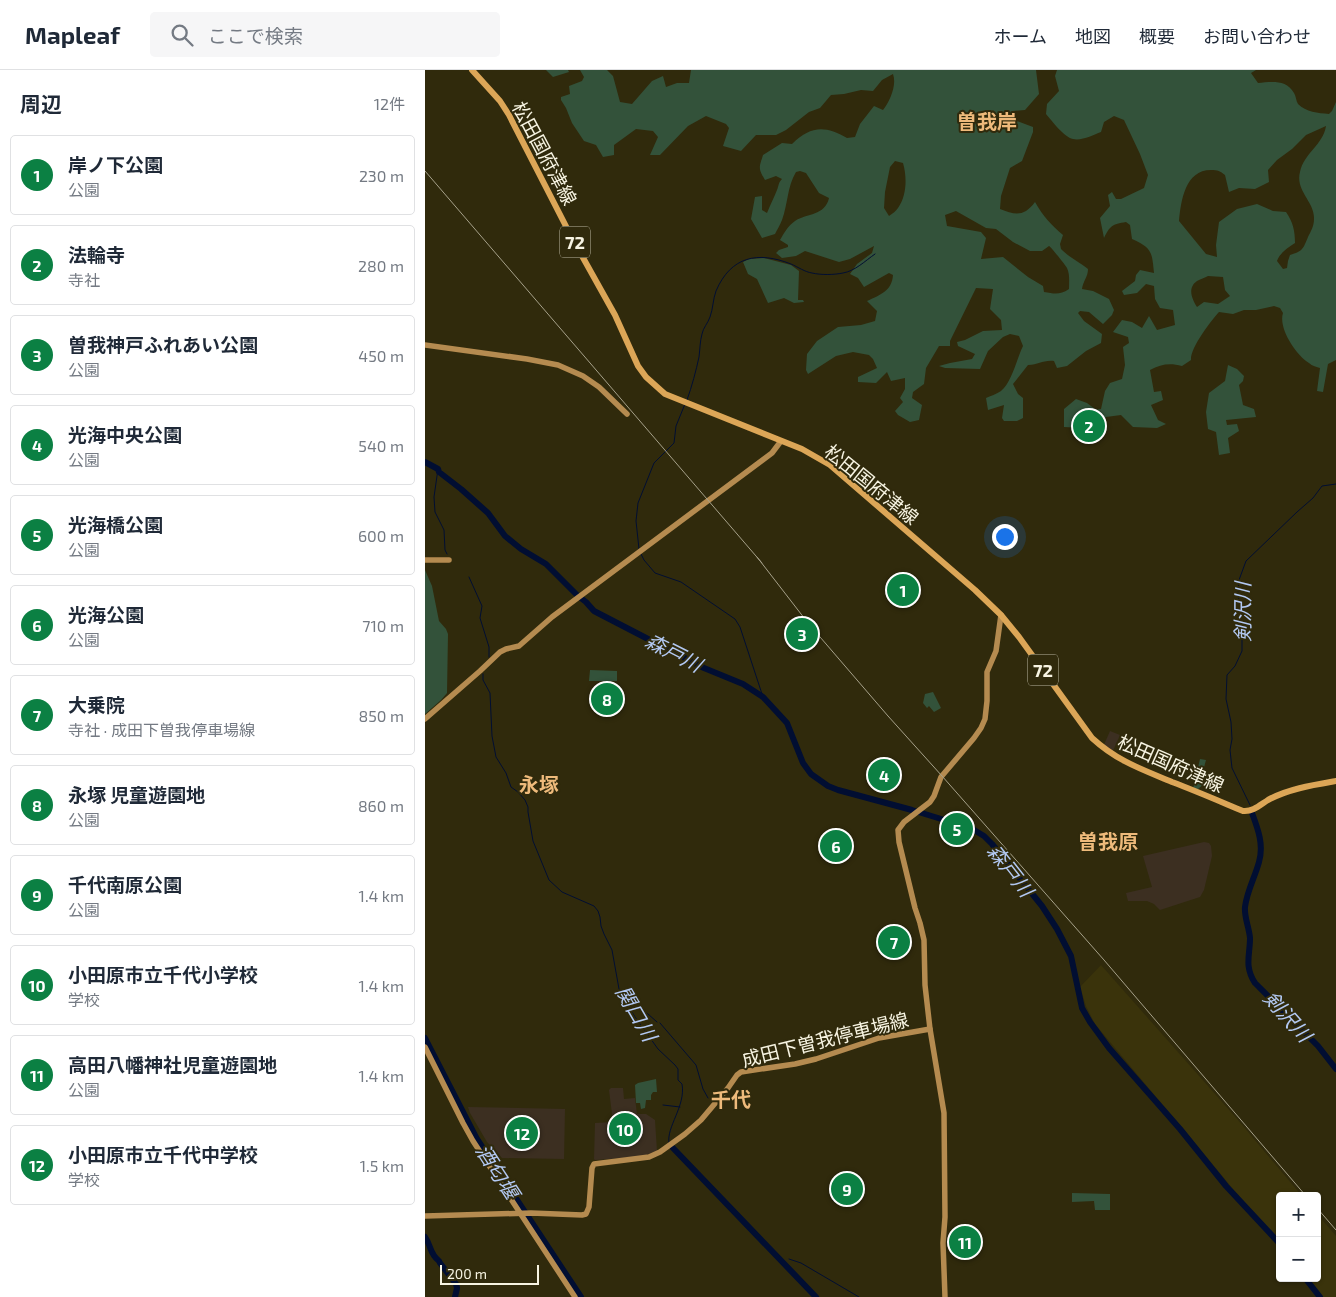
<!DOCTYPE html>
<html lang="ja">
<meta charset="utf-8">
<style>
body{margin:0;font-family:"Exo 2","Noto Sans JP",sans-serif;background:#f6f6f7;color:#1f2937}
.controls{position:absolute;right:15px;bottom:15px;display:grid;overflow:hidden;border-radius:5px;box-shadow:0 1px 4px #0004}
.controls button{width:45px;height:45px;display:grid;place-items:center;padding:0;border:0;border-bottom:1px solid #e0e1e3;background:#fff;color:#1f2937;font:25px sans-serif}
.scale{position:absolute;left:15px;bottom:12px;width:99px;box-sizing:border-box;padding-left:5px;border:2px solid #f7f4e2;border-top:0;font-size:14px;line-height:18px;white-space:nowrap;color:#f7f4e2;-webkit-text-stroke:4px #302a0c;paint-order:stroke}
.you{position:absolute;left:579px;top:466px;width:18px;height:18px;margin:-12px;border:4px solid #fff;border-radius:50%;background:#1a73e8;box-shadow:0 0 0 8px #1a73e833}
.badge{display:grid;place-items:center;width:32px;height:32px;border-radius:50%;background:#0b8043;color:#fff;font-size:16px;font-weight:700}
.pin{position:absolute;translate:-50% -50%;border:2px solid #fff;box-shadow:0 1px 5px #0006}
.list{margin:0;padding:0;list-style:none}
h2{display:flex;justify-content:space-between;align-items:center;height:65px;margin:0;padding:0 20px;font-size:21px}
h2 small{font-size:16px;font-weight:400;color:#747a83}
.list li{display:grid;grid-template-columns:32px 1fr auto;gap:15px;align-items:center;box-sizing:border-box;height:80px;margin:0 10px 10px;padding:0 10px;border:1px solid #e0e1e3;border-radius:5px}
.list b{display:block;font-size:19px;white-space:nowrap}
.list p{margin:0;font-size:16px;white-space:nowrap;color:#747a83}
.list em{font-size:16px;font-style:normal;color:#747a83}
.icon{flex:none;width:28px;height:28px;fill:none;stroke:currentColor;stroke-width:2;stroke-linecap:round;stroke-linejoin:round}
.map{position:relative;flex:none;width:911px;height:1227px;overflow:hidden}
header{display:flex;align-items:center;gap:30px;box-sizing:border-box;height:70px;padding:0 25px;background:#fff;border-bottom:1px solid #e0e1e3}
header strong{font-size:24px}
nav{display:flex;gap:28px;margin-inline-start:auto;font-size:18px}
.search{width:350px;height:45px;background:#f6f6f7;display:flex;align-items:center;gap:12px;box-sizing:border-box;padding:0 18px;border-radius:5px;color:#747a83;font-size:19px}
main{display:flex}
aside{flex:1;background:#fff}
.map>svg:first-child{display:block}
.built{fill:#3a330b}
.education{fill:#3c2f21}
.green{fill:#33523a;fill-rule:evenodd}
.water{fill:#010e32}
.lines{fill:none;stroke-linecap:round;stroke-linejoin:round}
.stream{stroke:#010e32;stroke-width:1}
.river{stroke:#010e32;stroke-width:6}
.secondary{stroke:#b58b50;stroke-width:5.5}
.primary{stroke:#dca657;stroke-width:6}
.rail{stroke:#a6a18a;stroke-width:1}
.labels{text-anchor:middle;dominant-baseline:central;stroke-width:4;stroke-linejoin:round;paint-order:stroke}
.shield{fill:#302a0c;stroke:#bbb7a2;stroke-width:1}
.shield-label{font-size:18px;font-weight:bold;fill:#f7f4e2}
.street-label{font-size:19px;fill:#f7f4e2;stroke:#302a0c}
.neighbourhood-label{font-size:20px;font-weight:bold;fill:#eeba7b;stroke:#302a0c}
.water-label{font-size:20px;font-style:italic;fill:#b3c9f3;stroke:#302a0c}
</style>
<header>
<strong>Mapleaf</strong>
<div class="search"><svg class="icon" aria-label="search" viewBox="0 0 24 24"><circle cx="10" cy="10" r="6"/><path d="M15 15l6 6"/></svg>ここで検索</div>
<nav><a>ホーム</a><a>地図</a><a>概要</a><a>お問い合わせ</a></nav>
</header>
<main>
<aside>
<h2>周辺<small>12件</small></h2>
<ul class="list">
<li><span class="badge">1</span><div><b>岸ノ下公園</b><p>公園</p></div><em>230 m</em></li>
<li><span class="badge">2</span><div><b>法輪寺</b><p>寺社</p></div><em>280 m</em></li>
<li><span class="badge">3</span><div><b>曽我神戸ふれあい公園</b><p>公園</p></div><em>450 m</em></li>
<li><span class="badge">4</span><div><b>光海中央公園</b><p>公園</p></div><em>540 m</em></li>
<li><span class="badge">5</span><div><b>光海橋公園</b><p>公園</p></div><em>600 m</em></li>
<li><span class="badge">6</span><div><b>光海公園</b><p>公園</p></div><em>710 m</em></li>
<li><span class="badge">7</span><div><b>大乗院</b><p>寺社 · 成田下曽我停車場線</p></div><em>850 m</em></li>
<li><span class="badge">8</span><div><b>永塚 児童遊園地</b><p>公園</p></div><em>860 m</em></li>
<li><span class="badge">9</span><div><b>千代南原公園</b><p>公園</p></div><em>1.4 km</em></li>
<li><span class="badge">10</span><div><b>小田原市立千代小学校</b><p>学校</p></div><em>1.4 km</em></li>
<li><span class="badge">11</span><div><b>高田八幡神社児童遊園地</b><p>公園</p></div><em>1.4 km</em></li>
<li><span class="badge">12</span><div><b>小田原市立千代中学校</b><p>学校</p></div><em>1.5 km</em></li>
</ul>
</aside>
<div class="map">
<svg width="911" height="1227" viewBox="0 0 911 1227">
<rect width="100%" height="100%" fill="#302a0c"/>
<g class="built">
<path d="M676 895 813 1050 877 1126H855V1175L670 954 661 936 655 917Z"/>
<path d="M892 1144 911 1166V1227H898L883 1208H892Z"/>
</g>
<g class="education">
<path d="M685 661 695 665 687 683 678 677Z"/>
<path d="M779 772 784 773 786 776 787 786 779 820 775 827 735 840 729 834 722 831H703L701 823 727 817 718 786Z"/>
<path d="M186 1018H198L199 1029 210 1028 212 1044H221L230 1050 232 1081 221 1085 203 1088 202 1087 199 1088 170 1090 169 1089 170 1053 188 1052 184 1020Z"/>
<path d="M43 1037 140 1039 139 1089 77 1088 62 1072 45 1043Z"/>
</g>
<g class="green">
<path d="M121 0H143L144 2 128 7Z"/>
<path d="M155 0H182L188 6 195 32 207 34 227 11 238 6 241 17 252 13H264L266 0H611L614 24 600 40 588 41 592 51 608 57V62L597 91 585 98 576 126 575 139C590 145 599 147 610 132 618 146 626 155 638 165L635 174 636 179C645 188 653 191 663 199 663 207 658 211 657 219L668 221 684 229 689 240 687 245 678 254 664 242 655 241 653 243 659 251 677 264 676 273 661 281 642 296 632 298 629 291C617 290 614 295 603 295L588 314 593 324 598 328V348L592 351H579L577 348 579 335 563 340 561 328C565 326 572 324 576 321 587 312 592 288 598 276L594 266 585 264 578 267 563 281 555 299 520 298 514 296 525 293 547 289 550 284 533 276 532 272 540 270 558 261 577 260 576 250 565 239 568 219 551 218 525 271V276H514L501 298 499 314 488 322 487 328 497 335 494 350 485 352 473 345 470 341 478 332 475 328 480 319V308L466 311 462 302 451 313 433 312V307L452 298 448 289 444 285 428 282 411 286 383 304 381 300 382 284 392 271 413 257 436 255 450 251 452 241 442 231C455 225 467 221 468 205L464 203 439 217 433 208 425 204 432 194 447 183 449 176 425 189 414 192 380 181 371 186 357 188 351 183 354 180 363 177V175L355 170C359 163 363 156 370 151 382 143 400 146 404 128L394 123 381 103 375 101 371 102C362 117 363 134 357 150 355 155 352 160 350 164L337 168 326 149 330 127 337 126V140L342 143C345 135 349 128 352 120 354 115 353 113 357 109L351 106 340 110C333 98 334 98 338 85L357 73 367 74C385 56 400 55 422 68L430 67 435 54 449 36 458 40C465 31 472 15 468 4L457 10 448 21 436 20 419 24 406 25 395 38 384 42 361 60 351 65H331L316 81 298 76 304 58 301 54 281 46 263 56 235 85H225L233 67 228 61 211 59 189 75V85L178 87 171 75 159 71 147 53 141 38 136 30V27L145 24 144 16 157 11 159 7ZM470 91 478 93C482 107 482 125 473 138 471 141 467 144 464 146L459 138 460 122 465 97ZM531 141 561 158 571 159 588 172 605 181H617L624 176C626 177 642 197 642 198 645 204 644 213 644 219 635 225 630 224 619 222L618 216 603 207 578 187 556 189 561 168 556 162 522 156 520 145Z"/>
<path d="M632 0H831L826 3 833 13C846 12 861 9 869 23 871 26 871 31 873 34 881 42 893 43 904 44L907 41 911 32V290L903 294 898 322 892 321 895 298C892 297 887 296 884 293 871 285 853 258 858 243L855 238 849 236 831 240H819L808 244 794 242C786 251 765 278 766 290L757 296C745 293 736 294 725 300L729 322 736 321 738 330 726 335 733 350 741 354 732 358 708 357 696 345 681 347 678 352 665 349 663 340 655 344 656 351 659 352 658 358 639 357V339L651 329 662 333 670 339 668 340 676 339 680 321 685 313 697 309 700 295 698 277 704 273 703 267 688 262 697 250 707 252 717 258 724 246 732 260 750 255 748 240 735 238 730 229 729 216 721 214 712 223 699 225 697 221 710 211 711 205 715 200 729 203C727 182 727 178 707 169L705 155 701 152C687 154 685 156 679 168L675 148 685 136 683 125 687 122 691 129H696L719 118 723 105 715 84 699 50 689 46 679 52 676 62C668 65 657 71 648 69 639 67 627 51 621 44L622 34 634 21 630 6ZM901 56C898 75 879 83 875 102 870 121 890 132 889 149 889 156 886 161 883 167 878 179 878 181 865 185L863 191 862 198 858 199 852 191C855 183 862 178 870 173 870 161 868 152 861 142L848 141 832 134 812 139 794 152 791 175 792 187 781 184 754 151C756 131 760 100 786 100 793 100 795 101 800 105L804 122 814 118 830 119 844 112 843 100 852 90 867 79 881 65ZM783 206 798 207 800 220 805 226 793 234 779 232 772 237C767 229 762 218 772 211 775 209 780 208 783 206Z"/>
<path d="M339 188 366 195 374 201 373 230H378L379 232 369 233 359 228 343 233 332 209 323 204 318 192 324 189Z"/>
<path d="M803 295 812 299 819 306 818 311 814 315 818 335 829 339 831 347 801 350 802 355 812 354 814 361 803 368 805 383 794 385 791 362 783 359 781 342 784 323 800 311Z"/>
<path d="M0 500 7 516 14 551 21 559 23 564 22 623 16 630 0 644Z"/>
<path d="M165 600 192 601V611H164Z"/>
<path d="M508 622 516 638 509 642 504 636 502 638 498 633 500 624Z"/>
<path d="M775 689 781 690 778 701 782 702 781 706 785 707 784 712H781L773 719V721L768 719Z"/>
<path d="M463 695 468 702V713H452L447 708Z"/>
<path d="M411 762 422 781 411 787H410L399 771Z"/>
<path d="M231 1009 232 1022H228L226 1025V1030H221L220 1038 216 1039 215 1033H211L210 1015 213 1013Z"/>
<path d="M416 1112 425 1116 432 1117 431 1123H430L429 1127 410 1123 415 1113Z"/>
<path d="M647 1123 685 1124V1140H670L669 1131 647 1132Z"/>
</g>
<path class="water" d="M408 1126 418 1128 419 1126 428 1129 427 1135 408 1131 407 1129Z"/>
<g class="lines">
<g class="stream">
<path d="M262 330C267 316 271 301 274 287 275 279 275 271 277 264 278 258 283 253 285 247 288 239 288 229 291 221 306 186 333 181 366 194 373 197 380 202 387 203 396 205 408 205 418 203 430 201 440 191 450 184"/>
<path d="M13 399 9 427 10 442 19 460 20 480 22 484"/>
<path d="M214 479 211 451 213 433 229 393 249 373 251 356 260 334"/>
<path d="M215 482 219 490 230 503 256 512 310 549 315 557 338 627"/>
<path d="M44 507 57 536 55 548 64 577V587"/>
<path d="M58 604V610L65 623 67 666 71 687 81 703 86 717 93 722 100 730 103 737V742L108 771 124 810 137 822 169 836 173 841 175 847 176 856 179 864 187 880 194 919 210 947 233 979 250 995 253 999V1010L257 1014C261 1036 241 1057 244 1073"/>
<path d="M825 735 807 698 805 680 807 669 806 652 801 629 802 605 810 596 817 581V554L813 524 814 510 821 491 872 442 888 428 897 416 911 414"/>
<path d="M199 927H204L232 952"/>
<path d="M235 953 271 995 278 1019 283 1028"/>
<path d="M238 1035 255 1037"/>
<path d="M364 1189 376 1193 434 1227"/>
</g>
<g class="river">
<path d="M0 392 13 399 14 402 36 419 63 443 80 466 96 479 121 494 152 525 161 532 169 541 279 598 318 614 338 627 362 653 378 693 386 704 403 716 413 720 487 740 539 756 549 760 559 766 567 774 617 836 632 859 646 886 657 938 665 952 684 978 755 1059 801 1116 855 1174"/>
<path d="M827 743C833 759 839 775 834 792 830 807 822 821 820 837 819 847 824 857 825 868 825 885 819 896 830 913L893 976 911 999"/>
<path d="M0 968 52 1069 156 1227"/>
<path d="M248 1078 391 1227"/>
<path d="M0 1167C7 1177 4 1183 14 1191"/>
<path d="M15 1193 31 1214 32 1218 30 1227"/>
<path d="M880 1208 895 1227"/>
</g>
<g class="secondary">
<path d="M0 275 102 289 133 295 158 306 174 317 202 344"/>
<path d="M0 490H24"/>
<path d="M0 649 55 601 75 582 81 579 94 576 127 547 347 383 356 371"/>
<path d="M505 959 519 1043 520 1147 518 1173 520 1227"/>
<path d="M0 977 38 1053 48 1071 150 1227"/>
<path d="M0 1146 106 1143 157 1145 161 1144 164 1137 167 1098 169 1094 224 1087 235 1082 260 1064 276 1050 303 1018 312 1005 316 1002 370 994 391 989 454 968 505 959 500 915 499 870 495 853 490 838 474 772 473 760 479 752 505 732 509 726 516 707 549 668 556 658 560 649 562 631V602L571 581 576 545"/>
</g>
<path class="primary" d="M47 0 75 31 84 45 147 168 190 245 213 296 221 307 240 324 377 379 405 395 550 520 576 545 594 567 667 668C692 691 716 699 747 712 771 721 794 731 818 741 828 742 835 735 843 730 863 719 888 715 911 711"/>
<g class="rail">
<path d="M0 101 337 493"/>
<path d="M332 487 383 553 463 646 517 706 679 890 881 1126"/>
<path d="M892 1138 911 1160"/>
</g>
</g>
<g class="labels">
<g class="shield">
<rect x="135" y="156.5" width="30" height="31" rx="4"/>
<rect x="603" y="584.5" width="30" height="31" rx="4"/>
</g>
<g class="shield-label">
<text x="150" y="172">72</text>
<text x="618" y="600">72</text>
</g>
<g class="street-label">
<text transform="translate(120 83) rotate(62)">松田国府津線</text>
<text transform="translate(447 414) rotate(39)">松田国府津線</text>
<text transform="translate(746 693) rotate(24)">松田国府津線</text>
<text transform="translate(400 969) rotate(-14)">成田下曽我停車場線</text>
</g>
<g class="neighbourhood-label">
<text x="562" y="51">曽我岸</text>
<text x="114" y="714">永塚</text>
<text x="683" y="771">曽我原</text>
<text x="306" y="1029">千代</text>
</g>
<g class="water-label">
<text transform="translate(817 542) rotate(-90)">剣沢川</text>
<text transform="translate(249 582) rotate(27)">森戸川</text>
<text transform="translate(586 800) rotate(52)">森戸川</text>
<text transform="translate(212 943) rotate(60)">関口川</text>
<text transform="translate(863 946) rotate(48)">剣沢川</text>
<text transform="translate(73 1101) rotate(57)">酒匂堰</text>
</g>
</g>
</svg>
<div class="controls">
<button>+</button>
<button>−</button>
</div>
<div class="scale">200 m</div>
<div class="you"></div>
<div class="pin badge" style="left:478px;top:520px">1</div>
<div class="pin badge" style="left:664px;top:356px">2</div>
<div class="pin badge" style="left:377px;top:564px">3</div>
<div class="pin badge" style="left:459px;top:705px">4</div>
<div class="pin badge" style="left:532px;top:759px">5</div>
<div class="pin badge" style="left:411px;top:776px">6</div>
<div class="pin badge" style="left:469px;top:872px">7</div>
<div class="pin badge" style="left:182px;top:629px">8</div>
<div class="pin badge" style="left:422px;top:1119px">9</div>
<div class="pin badge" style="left:200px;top:1059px">10</div>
<div class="pin badge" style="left:540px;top:1172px">11</div>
<div class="pin badge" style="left:97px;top:1063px">12</div>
</div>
</main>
